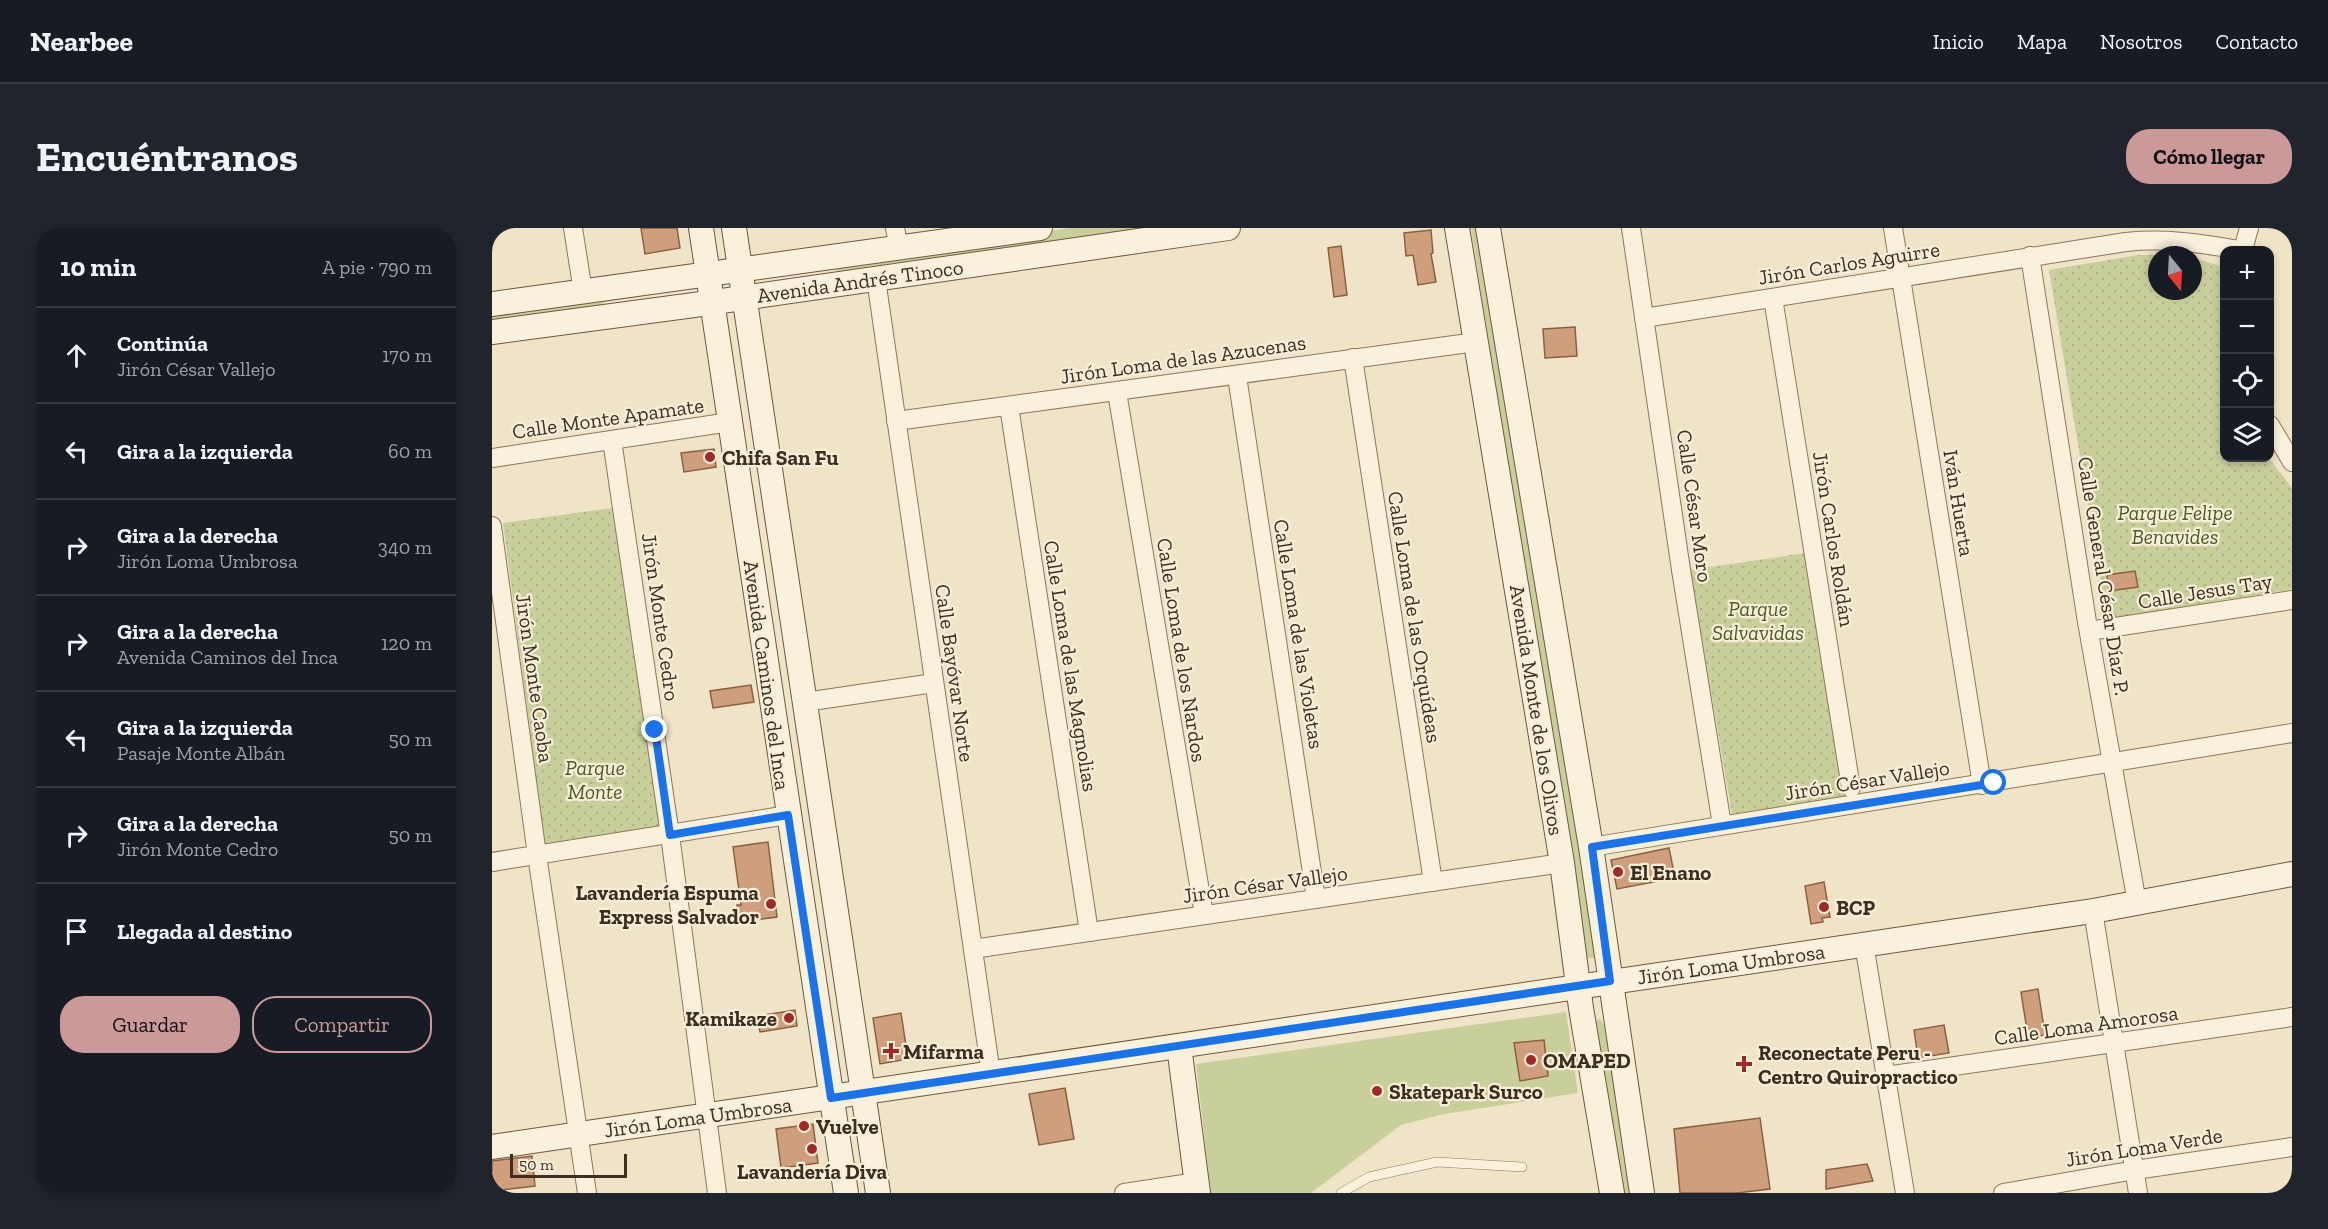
<!DOCTYPE html>
<html lang="es">
<meta charset="utf-8">
<style>
body{margin:0;font-family:"Zilla Slab",serif;background:#20242c;color:#f1f3f6}
.controls{position:absolute;right:18px;top:18px;display:grid;overflow:hidden;border-radius:12px;box-shadow:0 3px 9px #0003}
.controls button{width:54px;height:54px;display:grid;place-items:center;padding:0;border:0;border-bottom:2px solid #363941;background:#171b24;color:#f1f3f6;font:30px sans-serif}
.compass{position:absolute;left:1656px;top:18px;width:54px;height:54px;border-radius:50%;background:#171b24;box-shadow:0 3px 9px #0003;rotate:162deg}
.scale{position:absolute;left:18px;bottom:15px;width:117px;box-sizing:border-box;padding-left:6px;border:3px solid #3d2e20;border-top:0;font-size:16px;line-height:21px;white-space:nowrap;color:#3d2e20;-webkit-text-stroke:4px #f7eed8;paint-order:stroke}
.stop{position:absolute;width:18px;height:18px;margin:-14px;border:4px solid #1a73e8;border-radius:50%;background:#fff}
.stop.end{background:#1a73e8;border-color:#fff;box-shadow:0 2px 6px #0008}
.list{margin:0;padding:0;list-style:none}
h2{display:flex;justify-content:space-between;align-items:center;height:78px;margin:0;padding:0 24px;font-size:26px}
h2 small{font-size:20px;font-weight:400;color:#9ea1a6}
.list li{display:grid;grid-template-columns:39px 1fr auto;gap:18px;align-items:center;box-sizing:border-box;height:96px;padding:0 24px;border-top:2px solid #363941}
.list b{display:block;font-size:22px;white-space:nowrap}
.list p{margin:0;font-size:20px;white-space:nowrap;color:#9ea1a6}
.list em{font-size:20px;font-style:normal;color:#9ea1a6}
.actions{display:flex;gap:12px;padding:18px 24px}
.actions a{flex:1;padding:14px 0;border:2px solid #cc999b;border-radius:24px;text-align:center;font-size:21px;color:#cc999b}
.actions .main{background:#cc999b;color:#111}
.icon{flex:none;width:33px;height:33px;fill:none;stroke:currentColor;stroke-width:2;stroke-linecap:round;stroke-linejoin:round}
.map{position:relative;flex:none;width:1800px;height:965px;overflow:hidden;border-radius:24px}
header{display:flex;align-items:center;gap:36px;box-sizing:border-box;height:84px;padding:0 30px;background:#171b24;border-bottom:2px solid #363941}
header strong{font-size:28px}
nav{display:flex;gap:33px;margin-inline-start:auto;font-size:21px}
.intro{display:flex;align-items:center;justify-content:space-between;box-sizing:border-box;height:144px;padding:0 36px}
h1{margin:0;font-size:42px}
.button{padding:15px 27px;border-radius:24px;background:#cc999b;color:#111;font-size:21px;font-weight:700}
main{display:flex;gap:36px;padding:0 36px}
aside{flex:1;background:#171b24;border-radius:24px;box-shadow:0 3px 9px #0003}
.map>svg:first-child{display:block}
.grass{fill:#c9cf9b}
.park{fill:url(#park-dots)}
.building{fill:#cf9f7d;stroke:#8d5f41;stroke-width:1.5}
.lines{fill:none;stroke-linecap:round;stroke-linejoin:round}
.lane-casing{stroke:#8d765c;stroke-width:10}
.street-casing{stroke:#8d765c;stroke-width:20}
.secondary-casing{stroke:#6f573f;stroke-width:26}
.lane{stroke:#faf1dc;stroke-width:9}
.street{stroke:#faf1dc;stroke-width:18}
.secondary{stroke:#faf1dc;stroke-width:24}
.route{stroke:#1a73e8;stroke-width:8}
.poi-dot{fill:#9e2a2b;stroke:#f7eed8;stroke-width:2}
.labels{text-anchor:middle;dominant-baseline:central;stroke-width:4.5;stroke-linejoin:round;paint-order:stroke}
.street-label{font-size:21px;fill:#3d2e20;stroke:#f7eed8}
.poi-label{font-size:21px;font-weight:bold;fill:#3d2e20;stroke:#f7eed8;text-anchor:start}
.park-label{font-size:21px;font-style:italic;fill:#4d5a26;stroke:#f7eed8}
</style>
<header>
<strong>Nearbee</strong>
<nav><a>Inicio</a><a>Mapa</a><a>Nosotros</a><a>Contacto</a></nav>
</header>
<div class="intro"><h1>Encuéntranos</h1><a class="button">Cómo llegar</a></div>
<main>
<aside>
<h2>10 min<small>A pie · 790 m</small></h2>
<ul class="list">
<li><svg class="icon" aria-label="ahead" viewBox="0 0 24 24"><path d="M12 20V5M6 11l6-6 6 6"/></svg><div><b>Continúa</b><p>Jirón César Vallejo</p></div><em>170 m</em></li>
<li><svg class="icon" aria-label="left" viewBox="0 0 24 24"><path d="M17 20v-9H6M10 6l-5 5 5 5"/></svg><div><b>Gira a la izquierda</b></div><em>60 m</em></li>
<li><svg class="icon" aria-label="right" viewBox="0 0 24 24"><path d="M7 20v-9h11M14 6l5 5-5 5"/></svg><div><b>Gira a la derecha</b><p>Jirón Loma Umbrosa</p></div><em>340 m</em></li>
<li><svg class="icon" aria-label="right" viewBox="0 0 24 24"><path d="M7 20v-9h11M14 6l5 5-5 5"/></svg><div><b>Gira a la derecha</b><p>Avenida Caminos del Inca</p></div><em>120 m</em></li>
<li><svg class="icon" aria-label="left" viewBox="0 0 24 24"><path d="M17 20v-9H6M10 6l-5 5 5 5"/></svg><div><b>Gira a la izquierda</b><p>Pasaje Monte Albán</p></div><em>50 m</em></li>
<li><svg class="icon" aria-label="right" viewBox="0 0 24 24"><path d="M7 20v-9h11M14 6l5 5-5 5"/></svg><div><b>Gira a la derecha</b><p>Jirón Monte Cedro</p></div><em>50 m</em></li>
<li><svg class="icon" aria-label="arrive" viewBox="0 0 24 24"><path d="M6 21V4h12l-3 4 3 4H6"/></svg><div><b>Llegada al destino</b></div></li>
</ul>
<div class="actions"><a class="main">Guardar</a><a>Compartir</a></div>
</aside>
<div class="map">
<svg width="1800" height="965" viewBox="0 0 1800 965">
<defs>
<pattern id="park-dots" width="8" height="8" patternUnits="userSpaceOnUse" patternTransform="scale(1.5)"><rect width="8" height="8" fill="#c9cf9b"/><path d="M2 2h.1M6 6h.1" fill="none" stroke="#aeb285" stroke-width="1.8" stroke-linecap="round"/></pattern>
</defs>
<rect width="100%" height="100%" fill="#f0e4c8"/>
<g class="grass">
<path d="M578 0H689L473 31 454 28 345 43 343 35Z"/>
<path d="M979 0H989L1106 730H1092Z"/>
<path d="M188 55 189 62 113 74 94 89 0 103V79Z"/>
<path d="M1074 784 1086 865 952 886 909 897 819 965H719L704 836Z"/>
<path d="M1108 791 1117 804 1140 965H1129L1103 793Z"/>
</g>
<g class="park">
<path d="M1646 27H1674H1665V63H1701V30L1732 39V230H1777L1800 260V361L1615 391 1557 42Z"/>
<path d="M120 280 168 600 53 617 11 295Z"/>
<path d="M1314 325 1355 569 1240 586 1198 342Z"/>
</g>
<g class="building">
<path d="M149 0H185L188 20 153 26Z"/>
<path d="M939 2 941 25 939 26 944 54 926 57 921 27 914 28 912 5Z"/>
<path d="M849 18 855 67 842 69 836 20Z"/>
<path d="M1083 99 1085 128 1053 130 1051 101Z"/>
<path d="M222 221 224 239 192 244 189 225Z"/>
<path d="M1643 343 1646 359 1617 363 1615 347Z"/>
<path d="M259 457 262 474 221 480 218 463Z"/>
<path d="M276 614 285 689 248 694 245 677H249L241 619Z"/>
<path d="M1177 620 1183 650 1125 661 1119 632Z"/>
<path d="M1332 654 1338 689 1330 690 1331 694 1319 696 1313 658Z"/>
<path d="M1546 761 1553 807 1536 809 1529 764Z"/>
<path d="M303 782 305 798 268 804 265 788Z"/>
<path d="M409 785 416 831 388 836 381 790Z"/>
<path d="M1452 797 1457 825 1426 830 1422 802Z"/>
<path d="M1052 812 1056 848 1028 853 1022 815Z"/>
<path d="M573 860 582 911 547 917 537 866Z"/>
<path d="M1268 890 1278 961 1245 965H1188L1182 901Z"/>
<path d="M321 896 326 935 289 940 284 901Z"/>
<path d="M40 928 43 958 0 963V933Z"/>
<path d="M1375 936 1381 953 1334 961V942Z"/>
</g>
<g class="lines">
<g class="lane-casing">
<path id="lane" d="M849 965 877 949 945 934 1030 939"/>
</g>
<g class="street-casing">
<g id="street">
<path d="M81 0 91 64"/>
<path d="M403 0 407 21"/>
<path d="M1139 0 1189 342 1230 597"/>
<path d="M1401 0 1490 557"/>
<path d="M1751 22 1757 0"/>
<path d="M1538 28 1595 394 1645 675"/>
<path d="M384 51 499 846"/>
<path d="M1281 70 1359 560"/>
<path d="M1152 90 1634 14C1673 10 1708 15 1747 22"/>
<path d="M861 130 941 654"/>
<path d="M745 148 824 671"/>
<path d="M625 164 712 687"/>
<path d="M517 178 597 704"/>
<path d="M404 193 984 114"/>
<path d="M1778 197 1800 234"/>
<path d="M120 212 178 607 225 965"/>
<path d="M0 230 238 194"/>
<path d="M0 298 45 627 95 965"/>
<path d="M1597 403 1800 372"/>
<path d="M313 474 442 455"/>
<path d="M1099 619 1800 505"/>
<path d="M0 634 296 587"/>
<path d="M1601 683 1646 965"/>
<path d="M1372 716 1413 965"/>
<path d="M481 721 1070 635"/>
<path d="M1394 848 1800 789"/>
<path d="M632 965 705 954"/>
<path d="M1511 965 1643 942 1800 919"/>
</g>
</g>
<g class="secondary-casing">
<g id="secondary">
<path d="M209 0 354 965"/>
<path d="M242 0 386 965"/>
<path d="M965 0 1070 635 1089 780 1120 965"/>
<path d="M996 0 1099 619 1150 965"/>
<path d="M0 76 548 0"/>
<path d="M0 104 202 77 736 0"/>
<path d="M687 818 706 965"/>
<path d="M0 919 1601 683 1800 646"/>
</g>
</g>
<use href="#lane" class="lane"/>
<use href="#street" class="street"/>
<use href="#secondary" class="secondary"/>
</g>
<g class="lines">
<path class="route" d="M163 502 178 607 296 587 339 870 1118 753 1100 619 1502 555"/>
</g>
<g class="poi-dot">
<circle cx="218" cy="229" r="6"/>
<circle cx="1126" cy="644" r="6"/>
<circle cx="279" cy="676" r="6"/>
<circle cx="1332" cy="679" r="6"/>
<circle cx="297" cy="790" r="6"/>
<path d="M396 814h6v6h6v6h-6v6h-6v-6h-6v-6h6z"/>
<circle cx="1039" cy="832" r="6"/>
<path d="M1249 827h6v6h6v6h-6v6h-6v-6h-6v-6h6z"/>
<circle cx="885" cy="863" r="6"/>
<circle cx="312" cy="898" r="6"/>
<circle cx="320" cy="921" r="6"/>
</g>
<g class="labels">
<g class="street-label">
<text transform="translate(1357 35) rotate(-9)">Jirón Carlos Aguirre</text>
<text transform="translate(368 53) rotate(-8)">Avenida Andrés Tinoco</text>
<text transform="translate(691 131) rotate(-8)">Jirón Loma de las Azucenas</text>
<text transform="translate(116 190) rotate(-8)">Calle Monte Apamate</text>
<text transform="translate(1467 275) rotate(81)">Iván Huerta</text>
<text transform="translate(1203 278) rotate(82)">Calle César Moro</text>
<text transform="translate(1342 311) rotate(81)">Jirón Carlos Roldán</text>
<text transform="translate(1612 348) rotate(81)">Calle General César Díaz P.</text>
<text transform="translate(1713 363) rotate(-9)">Calle Jesus Tay</text>
<text transform="translate(169 389) rotate(82)">Jirón Monte Cedro</text>
<text transform="translate(923 389) rotate(81)">Calle Loma de las Orquídeas</text>
<text transform="translate(807 406) rotate(81)">Calle Loma de las Violetas</text>
<text transform="translate(690 422) rotate(81)">Calle Loma de los Nardos</text>
<text transform="translate(579 438) rotate(81)">Calle Loma de las Magnolias</text>
<text transform="translate(463 445) rotate(82)">Calle Bayóvar Norte</text>
<text transform="translate(275 447) rotate(82)">Avenida Caminos del Inca</text>
<text transform="translate(43 450) rotate(82)">Jirón Monte Caoba</text>
<text transform="translate(1045 482) rotate(81)">Avenida Monte de los Olivos</text>
<text transform="translate(1375 552) rotate(-9)">Jirón César Vallejo</text>
<text transform="translate(773 656) rotate(-8)">Jirón César Vallejo</text>
<text transform="translate(1239 736) rotate(-8)">Jirón Loma Umbrosa</text>
<text transform="translate(1594 797) rotate(-8)">Calle Loma Amorosa</text>
<text transform="translate(206 889) rotate(-8)">Jirón Loma Umbrosa</text>
<text transform="translate(1652 919) rotate(-9)">Jirón Loma Verde</text>
</g>
<g class="poi-label">
<text x="230" y="229">Chifa San Fu</text>
<text x="1138" y="644">El Enano</text>
<text x="267" y="664" text-anchor="end">Lavandería Espuma<tspan x="267" dy="24">Express Salvador</tspan></text>
<text x="1344" y="679">BCP</text>
<text x="285" y="790" text-anchor="end">Kamikaze</text>
<text x="411" y="823">Mifarma</text>
<text x="1266" y="824">Reconectate Peru -<tspan x="1266" dy="24">Centro Quiropractico</tspan></text>
<text x="1051" y="832">OMAPED</text>
<text x="897" y="863">Skatepark Surco</text>
<text x="324" y="898">Vuelve</text>
<text x="320" y="943" text-anchor="middle">Lavandería Diva</text>
</g>
<g class="park-label">
<text x="1683" y="284">Parque Felipe<tspan x="1683" dy="24">Benavides</tspan></text>
<text x="1266" y="380">Parque<tspan x="1266" dy="24">Salvavidas</tspan></text>
<text x="103" y="539">Parque<tspan x="103" dy="24">Monte</tspan></text>
</g>
</g>
</svg>
<div class="controls">
<button>+</button>
<button>−</button>
<button><svg class="icon" aria-label="locate" viewBox="0 0 24 24"><circle cx="12" cy="12" r="6"/><path d="M12 2v4M12 18v4M2 12h4M18 12h4"/></svg></button>
<button><svg class="icon" aria-label="layers" viewBox="0 0 24 24"><path d="M12 4l9 5-9 5-9-5zM3 14l9 5 9-5"/></svg></button>
</div>
<svg class="compass" viewBox="-18 -18 36 36"><path d="M0-13l5 13h-10z" fill="#e53935"/><path d="M0 13l5-13h-10z" fill="#9ea1a6"/></svg>
<div class="scale">50 m</div>
<div class="stop" style="left:1502px;top:555px"></div>
<div class="stop end" style="left:163px;top:502px"></div>
</div>
</main>
